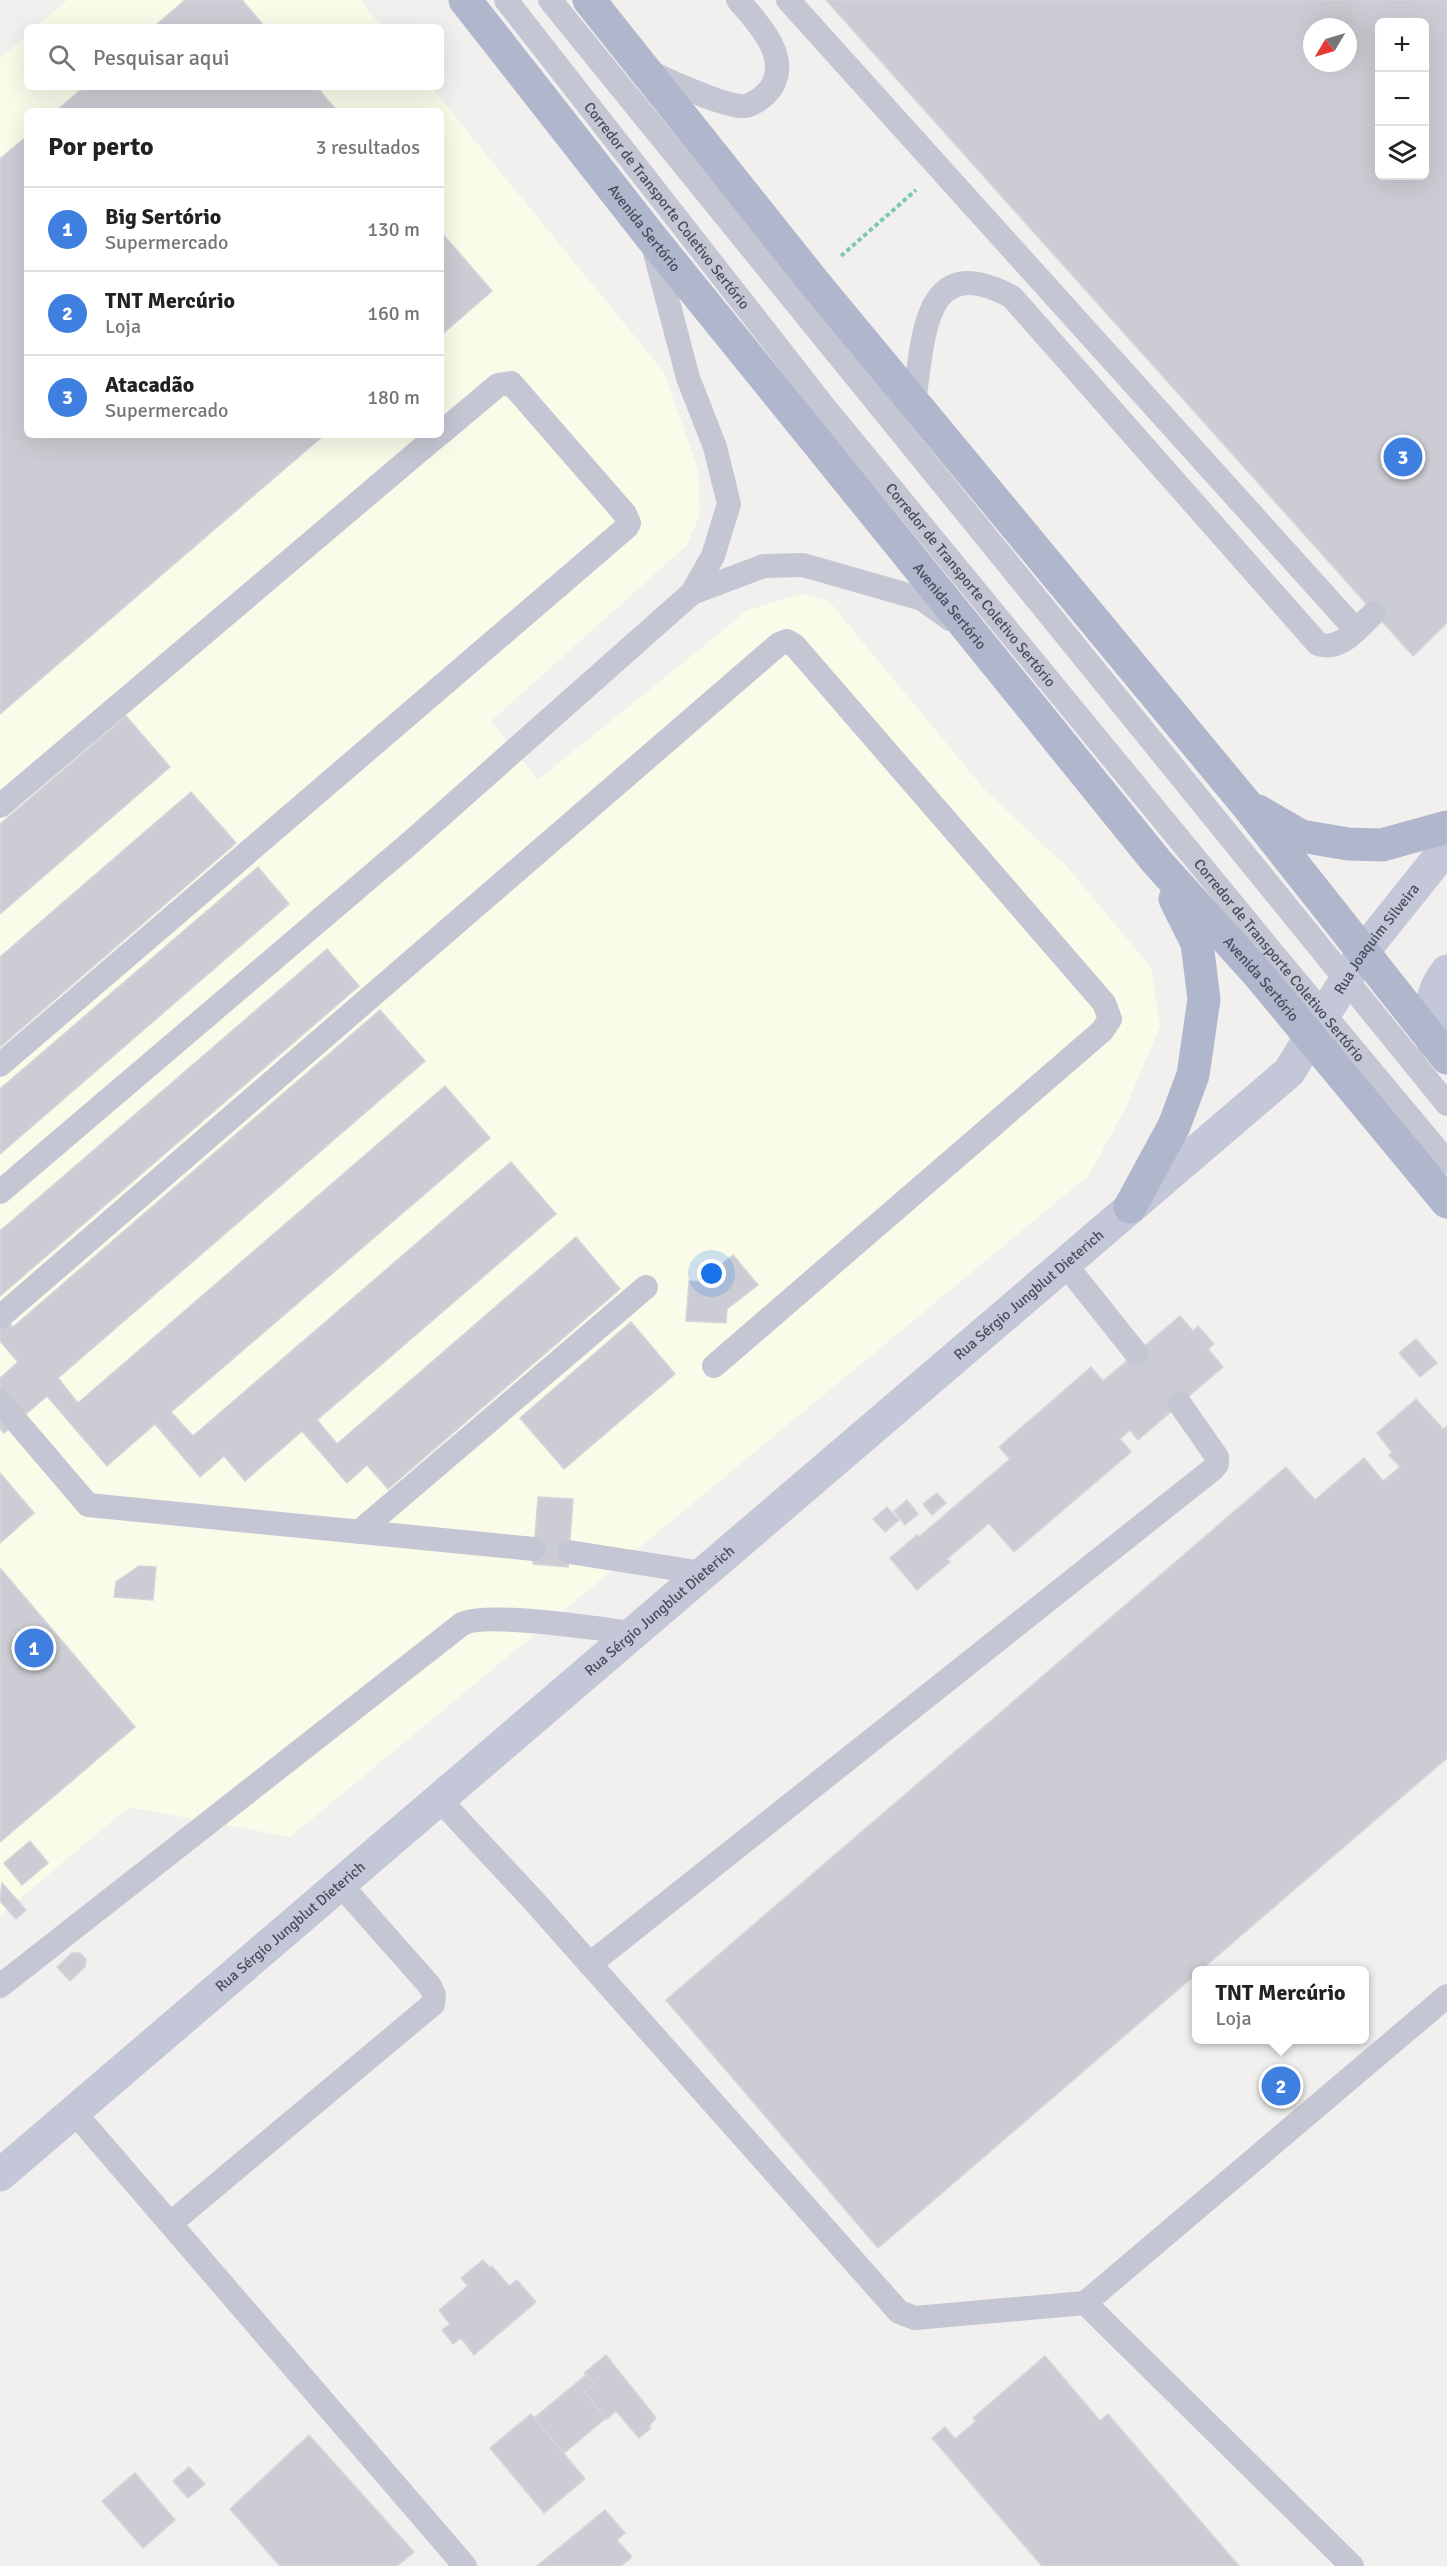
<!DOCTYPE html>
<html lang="pt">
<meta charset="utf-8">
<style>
body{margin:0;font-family:Signika,sans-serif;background:#f2f2f2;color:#222}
.controls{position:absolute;right:18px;top:18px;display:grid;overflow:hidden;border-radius:9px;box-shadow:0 6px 24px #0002}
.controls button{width:54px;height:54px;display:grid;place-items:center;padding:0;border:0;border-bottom:2px solid #e0e0e0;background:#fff;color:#222;font:30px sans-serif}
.compass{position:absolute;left:1303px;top:18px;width:54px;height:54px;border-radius:50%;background:#fff;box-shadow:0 6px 24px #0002;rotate:232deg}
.you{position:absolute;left:712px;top:1274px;width:21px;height:21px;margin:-15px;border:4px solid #fff;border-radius:50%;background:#1a73e8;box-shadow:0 0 0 9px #1a73e833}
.badge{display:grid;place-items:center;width:39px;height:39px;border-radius:50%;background:#1a73e8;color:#fff;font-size:20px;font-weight:700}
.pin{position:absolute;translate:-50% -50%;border:3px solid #fff;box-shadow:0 2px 6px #0006}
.popup{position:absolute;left:1192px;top:1966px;width:177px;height:78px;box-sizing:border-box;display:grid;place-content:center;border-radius:9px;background:#fff;filter:drop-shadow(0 2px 4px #0005);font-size:20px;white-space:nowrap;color:#767676}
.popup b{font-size:22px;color:#222}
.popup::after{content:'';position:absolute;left:50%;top:100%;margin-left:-12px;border:12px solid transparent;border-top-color:#fff}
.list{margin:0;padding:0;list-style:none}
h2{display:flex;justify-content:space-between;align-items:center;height:78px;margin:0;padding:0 24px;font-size:26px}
h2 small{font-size:20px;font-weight:400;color:#767676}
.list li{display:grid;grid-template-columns:39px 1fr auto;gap:18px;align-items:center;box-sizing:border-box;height:84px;padding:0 24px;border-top:2px solid #e0e0e0}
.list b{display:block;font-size:22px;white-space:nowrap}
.list p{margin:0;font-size:20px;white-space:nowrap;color:#767676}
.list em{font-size:20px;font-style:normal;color:#767676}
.icon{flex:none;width:33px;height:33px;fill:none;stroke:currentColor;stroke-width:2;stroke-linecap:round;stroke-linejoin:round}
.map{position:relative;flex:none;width:1447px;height:2566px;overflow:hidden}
.search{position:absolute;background:#fff;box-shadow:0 6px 24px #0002;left:24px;top:24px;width:420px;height:66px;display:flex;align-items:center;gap:15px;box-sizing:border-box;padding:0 21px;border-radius:9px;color:#767676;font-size:22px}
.panel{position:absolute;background:#fff;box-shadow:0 6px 24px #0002;left:24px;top:108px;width:420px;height:330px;border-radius:9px}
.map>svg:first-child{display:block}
.commercial{fill:#fbfbea;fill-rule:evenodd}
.building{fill:#cccdd4;stroke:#d4d4da;stroke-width:1.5;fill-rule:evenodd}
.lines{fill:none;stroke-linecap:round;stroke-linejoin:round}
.path{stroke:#7ac9b8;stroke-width:4;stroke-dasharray:4.5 3;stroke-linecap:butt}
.lane{stroke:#c4c7d3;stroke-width:24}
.secondary{stroke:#c3c7d7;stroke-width:33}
.primary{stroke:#b0b7cc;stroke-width:33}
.labels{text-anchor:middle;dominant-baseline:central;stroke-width:6;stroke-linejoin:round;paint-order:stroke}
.street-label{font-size:15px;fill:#484d5c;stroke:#fff}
</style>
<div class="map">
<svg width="1447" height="2566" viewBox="0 0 1447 2566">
<rect width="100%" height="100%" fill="#f2f0ef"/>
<g class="commercial">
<path d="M67 0H360L382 27H36Z"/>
<path d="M27 35V87H431L664 372 698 470 700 515 687 545 491 721 538 780 748 610 801 594 828 600 984 789 1070 870 1151 968 1160 1026 1126 1107 1089 1175 290 1837 129 1807 0 1915V58ZM27 111H441V435H27Z"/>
</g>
<g class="building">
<path d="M185 0H242L265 27H154Z"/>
<path d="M826 0H1447V623L1413 656ZM1380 22H1424V176H1380ZM1312 27H1348V63H1312Z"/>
<path d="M84 87H317L337 111H56Z"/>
<path d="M27 136V435H324L0 714V159Z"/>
<path d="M441 232 492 291 441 335Z"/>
<path d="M126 716 170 767 0 914V824Z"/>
<path d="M191 792 236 843 0 1047V957Z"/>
<path d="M258 867 289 904 0 1154V1089Z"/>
<path d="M327 949 359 986 0 1296V1231Z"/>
<path d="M380 1010 425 1061 58 1378 78 1403 445 1086 490 1138 171 1412 193 1436 511 1162 556 1214 317 1420 337 1444 576 1237 620 1289 388 1489 367 1465 347 1483 302 1431 245 1481 224 1456 200 1477 155 1424 107 1466 47 1396 4 1433 0 1429V1378L18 1362 0 1341V1313L13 1327Z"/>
<path d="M733 1255 758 1285 727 1309 726 1323 686 1321 689 1281 704 1282 703 1280Z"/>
<path d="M1180 1316 1193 1331 1198 1326 1214 1344 1208 1349 1223 1367 1138 1440 1130 1430 1120 1439 1131 1452 1014 1552 989 1523 947 1559 950 1562 917 1590 890 1558 917 1535 919 1537 1010 1459 999 1447 1091 1367 1103 1381Z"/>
<path d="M631 1322 675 1374 564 1469 520 1418Z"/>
<path d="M1416 1339 1437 1363 1420 1377 1399 1353Z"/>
<path d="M1416 1399 1443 1429 1447 1426V1758L878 2248 666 2000 1286 1467 1315 1500 1364 1458 1383 1481 1400 1467 1389 1455 1392 1452 1377 1433Z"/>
<path d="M0 1473 34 1513 0 1543Z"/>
<path d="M937 1493 946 1503 932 1515 923 1504Z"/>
<path d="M538 1497 573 1499 568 1567 533 1564Z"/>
<path d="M907 1500 918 1514 905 1525 894 1511Z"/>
<path d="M887 1507 899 1520 885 1532 873 1519Z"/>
<path d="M139 1566 156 1567 153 1600 114 1597 116 1582Z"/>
<path d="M0 1568 135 1727 0 1842Z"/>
<path d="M30 1841 48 1863 22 1885 4 1863Z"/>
<path d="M2 1883 26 1910 16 1919 0 1901Z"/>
<path d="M72 1953H80L86 1959 85 1967 70 1981 57 1967Z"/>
<path d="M483 2260 490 2268 492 2266 509 2286 517 2280 536 2302 474 2355 461 2338 453 2344 442 2330 450 2324 439 2310 468 2286 461 2278Z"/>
<path d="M606 2355 656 2418 649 2426 651 2428 639 2438 616 2411 607 2419 584 2392 594 2384 584 2373Z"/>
<path d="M1045 2356 1100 2421 1108 2414 1239 2566H1042L932 2438 945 2427 955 2439 976 2421 973 2418Z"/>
<path d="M586 2375 594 2384 584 2392 606 2418 564 2453 534 2418Z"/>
<path d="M531 2414 585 2479 544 2513 490 2448Z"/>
<path d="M309 2435 414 2552 397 2566H280L230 2509Z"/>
<path d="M189 2467 205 2484 188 2498 173 2481Z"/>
<path d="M135 2473 175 2520 143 2548 102 2501Z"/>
<path d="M605 2510 625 2533 617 2540 632 2557 621 2566H537Z"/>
</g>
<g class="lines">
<path class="path" d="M841 256 916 190"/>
<g class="lane">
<path id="s1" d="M506 0 822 404 1271 951 1447 1162"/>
<path d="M550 0 1447 1104"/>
<path d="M788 0 1356 630"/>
<path d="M645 70C665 79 726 108 745 106 755 104 765 96 771 88 791 57 758 23 738 0"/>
<path d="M914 401C924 339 922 248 1012 297L1318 644C1341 652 1359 627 1374 613"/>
<path d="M692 593 764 566 803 565 922 599 950 619"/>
<path d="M0 806 438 435"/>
<path d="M0 1065 627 527 629 523 625 514 511 383 498 385 441 433"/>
<path d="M0 1192 410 843 692 593 713 556 729 504 715 447 688 378 653 245"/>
<path d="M1065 1264 1136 1353"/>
<path d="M0 1317 779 644 787 641 795 646 1104 1003 1110 1019 1102 1031 714 1366"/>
<path d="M0 1402 88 1505 534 1549"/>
<path d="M359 1532 646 1287"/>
<path d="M569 1552 703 1573"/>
<path d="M439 1799 533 1900 899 2312 915 2318 1085 2303 1352 2566"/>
<path d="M590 1964 1213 1469 1217 1464V1457L1180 1404"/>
<path d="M0 1986 462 1624C487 1611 600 1629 633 1633"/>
<path d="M74 2112 465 2566"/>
<path d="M171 2223 433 2004 434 1995 430 1986 340 1884"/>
<path d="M1085 2303 1447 1996"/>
</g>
<g class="secondary">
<path d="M1433 1042C1429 1015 1429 993 1447 971"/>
<path id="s2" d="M0 2175 1289 1072 1363 952 1447 847"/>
</g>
<g class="primary">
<path id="s3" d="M465 0 651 237 1157 862 1259 975 1447 1202"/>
<path d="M589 0 813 281 1246 804 1447 1058"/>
<path d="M1258 811 1301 836 1348 844 1382 845 1447 827"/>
<path d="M1130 1207 1174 1126 1193 1075 1204 999 1197 943 1175 899"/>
</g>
</g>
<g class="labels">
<g class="street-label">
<text stroke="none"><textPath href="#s1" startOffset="261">Corredor de Transporte Coletivo Sertório</textPath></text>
<text stroke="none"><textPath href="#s3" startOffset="290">Avenida Sertório</textPath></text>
<text stroke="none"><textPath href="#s1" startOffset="747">Corredor de Transporte Coletivo Sertório</textPath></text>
<text stroke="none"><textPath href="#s3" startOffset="776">Avenida Sertório</textPath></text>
<text stroke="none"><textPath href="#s2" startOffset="1856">Rua Joaquim Silveira</textPath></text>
<text stroke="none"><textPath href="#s1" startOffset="1233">Corredor de Transporte Coletivo Sertório</textPath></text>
<text stroke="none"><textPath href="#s3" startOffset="1262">Avenida Sertório</textPath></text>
<text stroke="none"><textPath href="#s2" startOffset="1354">Rua Sérgio Jungblut Dieterich</textPath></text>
<text stroke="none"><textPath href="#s2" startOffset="868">Rua Sérgio Jungblut Dieterich</textPath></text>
<text stroke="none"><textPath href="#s2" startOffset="382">Rua Sérgio Jungblut Dieterich</textPath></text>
</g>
</g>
</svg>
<div class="controls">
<button>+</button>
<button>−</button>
<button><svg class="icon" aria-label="layers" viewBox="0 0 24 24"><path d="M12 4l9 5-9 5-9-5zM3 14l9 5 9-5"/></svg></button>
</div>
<svg class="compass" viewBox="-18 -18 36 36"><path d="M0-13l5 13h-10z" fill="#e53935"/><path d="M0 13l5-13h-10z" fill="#767676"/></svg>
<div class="you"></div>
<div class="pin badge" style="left:34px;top:1648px;background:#3f7fe0">1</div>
<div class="pin badge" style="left:1281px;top:2086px;background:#3f7fe0">2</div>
<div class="popup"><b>TNT Mercúrio</b>Loja</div>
<div class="pin badge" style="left:1403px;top:457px;background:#3f7fe0">3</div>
<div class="search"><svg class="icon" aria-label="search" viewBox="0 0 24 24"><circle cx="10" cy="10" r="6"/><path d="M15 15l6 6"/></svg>Pesquisar aqui</div>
<section class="panel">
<h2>Por perto<small>3 resultados</small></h2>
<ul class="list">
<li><span class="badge" style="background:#3f7fe0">1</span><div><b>Big Sertório</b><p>Supermercado</p></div><em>130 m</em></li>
<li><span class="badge" style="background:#3f7fe0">2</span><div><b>TNT Mercúrio</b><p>Loja</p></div><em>160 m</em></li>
<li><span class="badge" style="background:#3f7fe0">3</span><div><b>Atacadão</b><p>Supermercado</p></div><em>180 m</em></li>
</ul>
</section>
</div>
